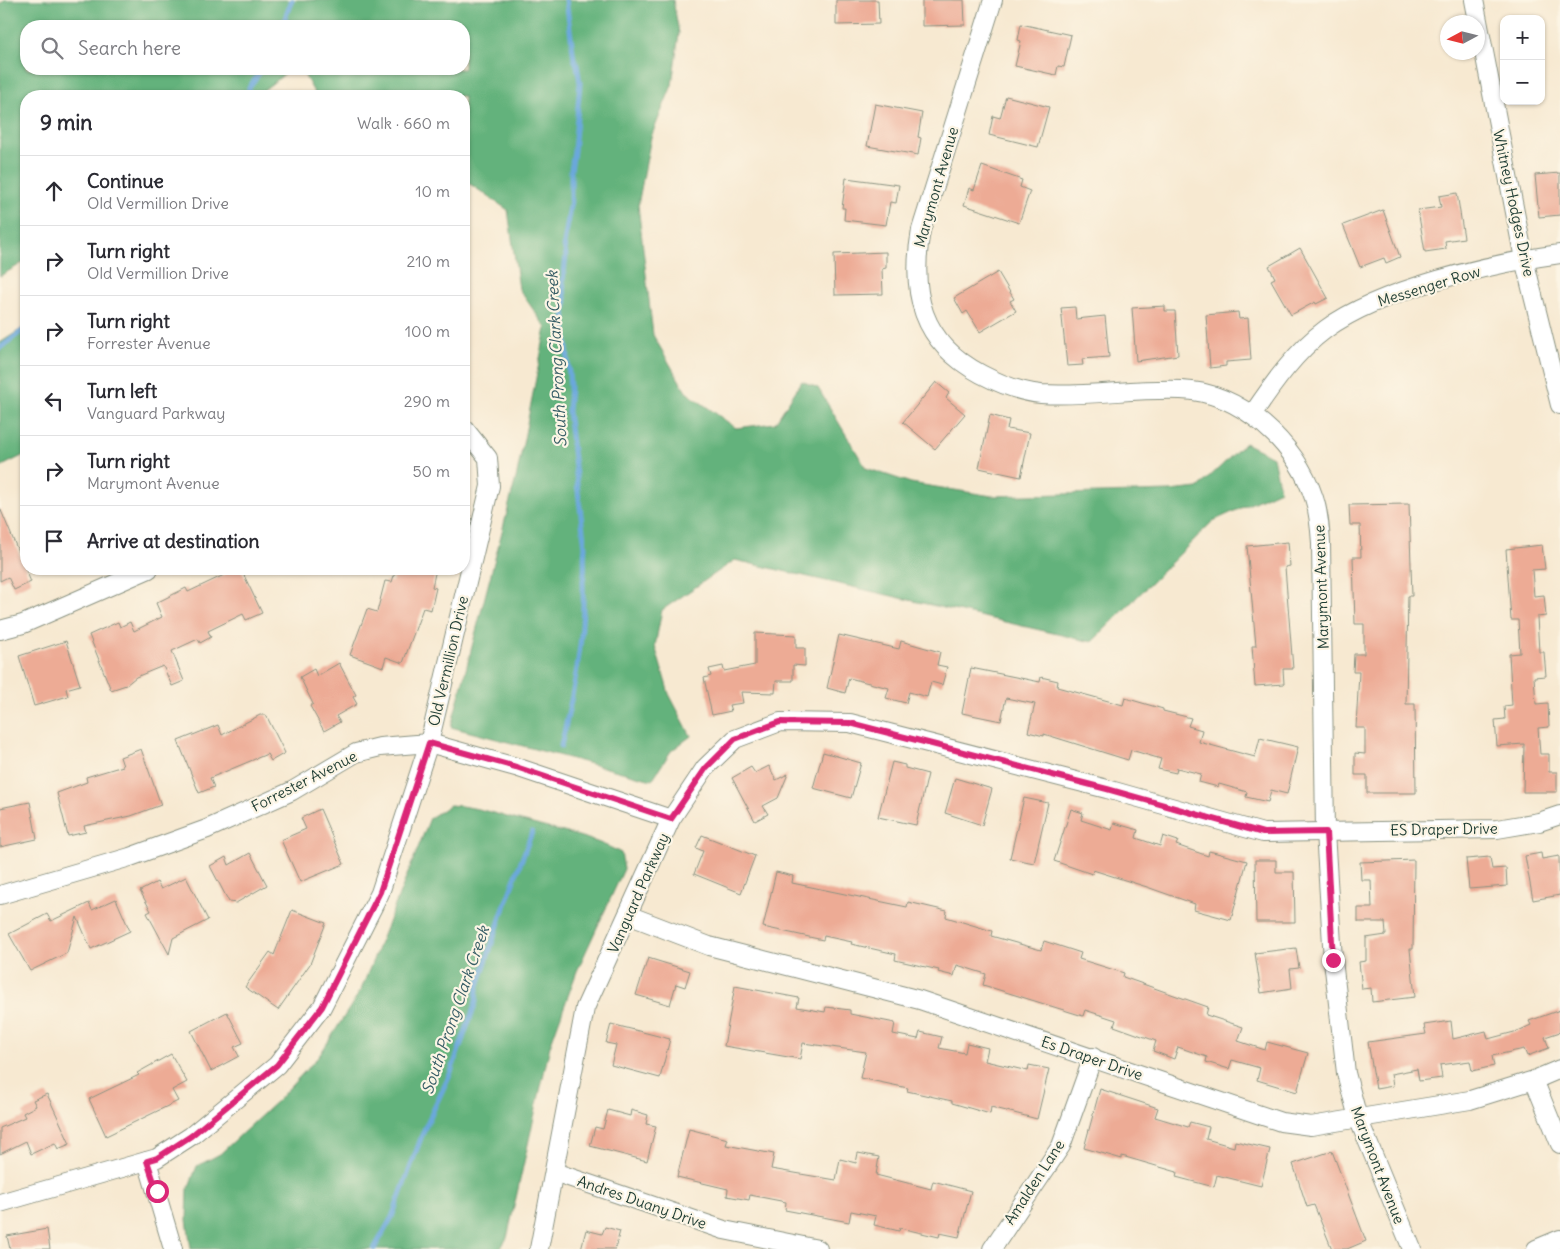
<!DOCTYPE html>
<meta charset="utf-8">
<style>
body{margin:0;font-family:Delius,sans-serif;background:#f7f7f7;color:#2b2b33}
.controls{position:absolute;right:15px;top:15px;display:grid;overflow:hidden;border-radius:10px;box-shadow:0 1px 4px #0004}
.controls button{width:45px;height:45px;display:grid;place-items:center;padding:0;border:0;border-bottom:1px solid #e1e1e2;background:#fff;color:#2b2b33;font:25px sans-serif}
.compass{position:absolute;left:1440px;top:15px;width:45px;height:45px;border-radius:50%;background:#fff;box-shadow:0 1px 4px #0004;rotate:263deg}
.stop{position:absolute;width:15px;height:15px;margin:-11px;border:4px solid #db2777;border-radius:50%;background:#fff}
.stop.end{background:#db2777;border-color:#fff;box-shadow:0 1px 5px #0008}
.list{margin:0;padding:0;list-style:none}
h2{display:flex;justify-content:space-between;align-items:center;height:65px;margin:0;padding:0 20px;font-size:21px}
h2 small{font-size:16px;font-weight:400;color:#7c7c81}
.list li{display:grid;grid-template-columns:32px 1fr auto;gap:15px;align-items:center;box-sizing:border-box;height:70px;padding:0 20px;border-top:1px solid #e1e1e2}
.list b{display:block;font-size:19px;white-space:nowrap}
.list p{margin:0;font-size:16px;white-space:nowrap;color:#7c7c81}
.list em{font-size:16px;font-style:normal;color:#7c7c81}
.icon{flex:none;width:28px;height:28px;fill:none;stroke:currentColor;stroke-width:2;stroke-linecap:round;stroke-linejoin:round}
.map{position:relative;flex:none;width:1560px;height:1249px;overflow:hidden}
.search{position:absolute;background:#fff;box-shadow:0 1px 4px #0004;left:20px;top:20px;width:450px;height:55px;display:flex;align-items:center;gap:12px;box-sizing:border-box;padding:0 18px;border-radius:20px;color:#7c7c81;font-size:19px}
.panel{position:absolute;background:#fff;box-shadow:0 1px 4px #0004;left:20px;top:90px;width:450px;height:485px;border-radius:20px}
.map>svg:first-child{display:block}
.forest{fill:#64b27b;stroke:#427858}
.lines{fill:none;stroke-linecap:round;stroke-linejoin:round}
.stream{stroke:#6aa8dc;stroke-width:5}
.building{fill:#edab95}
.minor-casing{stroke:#8b9382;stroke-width:20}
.minor{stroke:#fff;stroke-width:18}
.route{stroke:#db2777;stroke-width:6}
.labels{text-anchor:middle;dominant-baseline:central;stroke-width:4.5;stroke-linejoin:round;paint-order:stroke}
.street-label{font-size:15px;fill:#1f3d34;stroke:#fcf5e5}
.water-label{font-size:16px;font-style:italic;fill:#365d66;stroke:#fcf5e5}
</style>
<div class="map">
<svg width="1560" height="1249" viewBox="0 0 1560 1249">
<rect width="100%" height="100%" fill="#fcf5e5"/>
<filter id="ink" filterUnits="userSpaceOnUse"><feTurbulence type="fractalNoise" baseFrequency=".02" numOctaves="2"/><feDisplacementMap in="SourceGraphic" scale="10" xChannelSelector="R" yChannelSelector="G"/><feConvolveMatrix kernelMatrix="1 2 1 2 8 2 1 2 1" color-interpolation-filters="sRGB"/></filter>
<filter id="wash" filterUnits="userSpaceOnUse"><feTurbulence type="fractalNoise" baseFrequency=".0096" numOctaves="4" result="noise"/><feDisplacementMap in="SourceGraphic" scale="20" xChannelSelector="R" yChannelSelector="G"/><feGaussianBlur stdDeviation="1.12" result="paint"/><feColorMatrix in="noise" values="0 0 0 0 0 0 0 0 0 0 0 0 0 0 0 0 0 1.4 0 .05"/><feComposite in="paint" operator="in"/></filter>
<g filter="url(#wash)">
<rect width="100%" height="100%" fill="#f7e9d1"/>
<g class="forest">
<path d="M5 0H673L679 33 672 85 651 137 638 205 653 335 686 392 736 428 775 423 802 381 818 388 866 468 911 483 992 496 1170 491 1198 488 1245 443 1273 457 1280 490 1213 521 1092 642 735 560 662 610 655 646 669 694 691 736 671 751 652 780 451 727 517 474 546 328 519 289 508 210 470 184H464V96H316L301 69H464V26H26V69H291L256 96H26V261L0 276V4Z"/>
<path d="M26 326V454L0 467V343Z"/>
<path d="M450 805C481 807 500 816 529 823 560 832 593 837 621 853L624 869 577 971 550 1046 507 1238 500 1249H191L187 1220 188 1189 197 1166 220 1154 277 1101 319 1056 361 990 430 818Z"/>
</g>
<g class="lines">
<g class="stream">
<path d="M282 26 292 0"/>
<path d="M248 96 249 88 262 69"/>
<path d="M0 348 26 328"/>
<path d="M561 746C574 690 585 638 583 581 586 570 583 558 585 547L568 411 570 387 564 311 566 305 563 281 566 256 564 244 571 200V170L574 151 580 83 577 65 574 59 566 0"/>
<path d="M374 1249 392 1217 424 1130 451 1072 476 1002 477 989 502 913 532 832"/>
</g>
</g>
<g id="blocks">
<g class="building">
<path d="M836 0H878L879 24 836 25Z"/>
<path d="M922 0H964L965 25 922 26Z"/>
<path d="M1021 24 1071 35 1064 67 1058 66 1056 75 1015 66 1021 41 1018 40Z"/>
<path d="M1006 96 1049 107 1038 147 989 135 993 116 1000 118Z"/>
<path d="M875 104 922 113 918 137 921 138 918 155 867 146Z"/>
<path d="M982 166 1022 180 1020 187 1030 191 1019 223 964 205 969 188 974 190Z"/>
<path d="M1560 173V215L1539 217 1535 175Z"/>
<path d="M846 178 899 185 896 203 890 202 886 225 844 220 845 208H842Z"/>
<path d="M1457 193 1464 238 1445 241 1446 249 1425 252 1418 210 1441 207 1439 196Z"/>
<path d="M1383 210 1400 257 1386 263 1384 258 1360 267 1343 225Z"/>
<path d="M1300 248 1328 298 1316 304 1315 302 1291 315 1271 280 1275 278 1269 266Z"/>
<path d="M886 252V268L882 269 883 294 835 295 834 254Z"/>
<path d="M998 272 1014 299 1010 301 1016 311 980 332 967 311 963 314 954 298Z"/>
<path d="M1165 306V311H1175L1178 355 1136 361 1132 308Z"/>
<path d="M1075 307 1076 319 1105 316 1109 357 1082 359 1083 365 1067 366 1061 308Z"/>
<path d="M1238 312 1239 319 1248 318 1251 360 1226 362V366L1210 368 1206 315Z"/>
<path d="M936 382 949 393 946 398 965 414 935 449 903 422Z"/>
<path d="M990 415 1009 420 1007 429 1030 433 1021 477 979 468Z"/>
<path d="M1409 504 1412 596H1408L1406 704H1415L1416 793H1367V775H1355V753L1365 754V728H1356L1359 672H1353L1354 654H1364V624H1355L1353 557H1361L1360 525H1350L1349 505Z"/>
<path d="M0 508 31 582 14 590 8 577 0 581Z"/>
<path d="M1288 542 1290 566 1285 567 1293 669H1283L1284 684 1255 686 1252 646H1256L1247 546Z"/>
<path d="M1542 545 1545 569 1532 570 1534 596 1544 595 1546 616 1537 617 1539 652H1544L1546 676 1534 677 1536 704 1548 703 1549 727 1538 728 1540 754H1549V772H1557V792H1523L1524 744 1497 746 1495 720 1505 719 1504 706 1512 705 1509 654 1520 653 1518 620H1511L1506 549Z"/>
<path d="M221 569H241L262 613 246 620 243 614 208 631 211 637 200 643 198 639 172 651 184 681 172 686 163 666 136 677 126 685 111 690 89 635 118 622 120 627 130 622 134 631 162 617 156 603 186 588 188 592 224 575Z"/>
<path d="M396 569H436L432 587 436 588 431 610 423 608 403 663 386 657 383 667 350 655 367 609 377 612 385 581 392 582Z"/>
<path d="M755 633 796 635V648H805V666L793 665V681H776L775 693 741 692 743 703 729 705 731 711 712 715 704 678 711 676 709 669 723 666 724 671 755 665Z"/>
<path d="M839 635 899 649 901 641 940 652 937 665 947 667 942 685 931 682 927 697 909 692 906 703 886 698 889 688 849 678 845 693 827 688Z"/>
<path d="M66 641 80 685 66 689 68 696 34 706 19 656Z"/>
<path d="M339 663 356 695 353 697 357 704 336 716 340 722 324 731 310 706 313 704 300 677 314 669 317 676Z"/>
<path d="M971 668 1040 682 1041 677 1058 681 1057 687 1123 705 1125 698 1163 709V711L1191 718 1188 726 1202 730 1199 742 1255 757 1260 738 1298 747 1287 794 1271 790 1268 802 1246 797 1247 792 1219 784 1218 787 1199 782 1201 774 1177 768 1176 773 1158 769 1161 759 1131 750 1128 760 1044 734V736L1028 732 1035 704 1006 698 1001 721 962 713Z"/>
<path d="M260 715H266L285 753 271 761 267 754 210 778 214 787 199 793 178 741 218 725 222 735Z"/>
<path d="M141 749 161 805 131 816 84 826 86 832 68 836 57 793 87 782 86 777 123 766 120 757Z"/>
<path d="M823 752 861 763 851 798 813 788Z"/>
<path d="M892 762 905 765V768L928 774 916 825 878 817Z"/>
<path d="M769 766 776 780 788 774 778 798 763 806 768 814 755 821 732 778 751 767 755 773Z"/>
<path d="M955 778 992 789 982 825 945 813Z"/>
<path d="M1024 798 1048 803 1034 863 1010 858Z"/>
<path d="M30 802 37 839 0 847V808Z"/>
<path d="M320 809 344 864 300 882 281 840 306 829 301 818Z"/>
<path d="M1071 809 1083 813 1081 820 1112 830 1114 823 1138 830 1136 838 1160 846 1163 836 1178 841 1176 845 1208 856 1209 851 1247 861 1231 920 1194 910 1195 904 1147 887 1093 870 1092 874 1054 861Z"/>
<path d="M702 835 755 856 741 893 694 874 703 851 696 848Z"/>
<path d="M250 853 267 885 236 903 229 902 210 866 226 857 229 865Z"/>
<path d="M1541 853 1542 859 1559 856 1560 895 1533 900 1525 856Z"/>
<path d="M1490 857 1492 869 1506 868 1507 886 1469 889 1466 859Z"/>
<path d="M1255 860H1276V872H1294L1295 922H1256Z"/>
<path d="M1414 860 1413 949H1410L1415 997 1372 1002 1371 988 1362 989 1359 962 1366 961V938L1386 935 1385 922H1358V908H1372L1371 880H1361L1360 862Z"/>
<path d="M776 872 793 876 792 883 907 907 908 902 947 911 946 917 992 931 991 936 1041 950 1044 941 1081 953 1079 959 1124 973 1123 977 1208 1007 1206 1015 1243 1027 1238 1041 1265 1050 1267 1042 1308 1053 1297 1092 1257 1080 1260 1068 1232 1060 1229 1069 1206 1062 1207 1057 1178 1047 1174 1059 1153 1051 1156 1041 1114 1026 1116 1020 1085 1010 1083 1016 983 985 986 974 957 965 954 976 938 972 939 970 895 960 896 954 851 944 852 942 824 936 823 940 763 927Z"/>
<path d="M186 877 208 920 173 938 169 954 147 913 151 911 140 891 157 882 161 889Z"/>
<path d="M116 899 130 931 91 949 77 917 67 953 30 971 9 934 47 914 51 921 89 903 92 910Z"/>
<path d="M292 910 326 923 310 964 278 1010 245 987 270 952 274 955Z"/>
<path d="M1296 948 1299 968 1290 969 1292 988 1261 993 1255 953Z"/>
<path d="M648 958 690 971 685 987 676 984 670 1005 636 995Z"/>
<path d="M735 986 799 998 797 1007 825 1012 826 1007 850 1010V1014L895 1023 893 1034 918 1039 920 1032 942 1037 939 1048 965 1053 967 1043 988 1048 985 1061 1028 1071 1029 1065 1049 1069 1037 1119 991 1107 990 1114 952 1103V1101L907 1091 908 1088 860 1078 866 1052 803 1043 800 1059 724 1046Z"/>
<path d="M1560 1010V1032L1545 1037 1549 1048 1527 1056 1524 1049 1492 1056 1494 1066 1472 1071 1470 1061 1440 1065 1442 1078 1419 1081 1417 1069 1391 1074 1393 1086 1376 1089 1368 1042 1426 1034 1424 1025 1451 1021 1453 1039 1486 1031 1488 1039 1518 1031 1531 1025 1529 1021Z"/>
<path d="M227 1012 243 1043 234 1047 239 1056 211 1071 191 1031Z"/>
<path d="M611 1024 670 1039 660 1078 611 1065 616 1045 606 1043Z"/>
<path d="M171 1054 187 1082 172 1090 178 1101 106 1136 89 1099 139 1075 137 1073Z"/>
<path d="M1100 1089 1158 1108 1155 1117 1188 1127 1190 1122 1209 1127 1206 1139 1234 1147 1235 1141 1270 1149 1261 1186 1217 1175 1214 1187 1176 1177 1177 1172 1122 1156V1159L1084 1148Z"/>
<path d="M47 1094 70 1144 58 1149 55 1143 31 1154 26 1141 0 1154V1128L25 1117 23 1113 36 1106 33 1100Z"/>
<path d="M608 1110 630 1116 631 1110 648 1115 646 1124 656 1126 647 1161 590 1146 595 1127 603 1129Z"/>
<path d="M689 1129 728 1139 726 1145 774 1154 771 1169 836 1180 840 1159 856 1163 858 1153 879 1157 876 1175 931 1189 933 1181 971 1191 959 1237 940 1233 939 1237 900 1228 899 1231 874 1225 876 1216 851 1211 849 1222 785 1210 786 1202 750 1195 749 1200 727 1196 728 1189 677 1177Z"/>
<path d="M1332 1151 1366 1241 1347 1249H1332L1314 1205 1307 1207 1293 1164Z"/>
<path d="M605 1227 620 1231 615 1249H581L586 1230 602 1234Z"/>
<path d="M47 1229 50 1249H10L7 1236Z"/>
</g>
</g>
</g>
<g filter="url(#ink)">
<use href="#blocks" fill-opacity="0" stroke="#8b9382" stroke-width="1"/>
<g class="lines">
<g class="minor-casing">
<g id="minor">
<path d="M993 0 921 230C910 293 921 342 981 374 1000 384 1019 392 1041 394 1088 397 1135 388 1181 390 1241 392 1296 443 1314 498 1319 513 1320 528 1321 543L1325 832 1333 960 1346 1073 1358 1118 1412 1249"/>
<path d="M1474 0 1524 259 1560 405"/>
<path d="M1252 415C1272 385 1296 351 1326 329 1380 289 1493 263 1560 254"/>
<path d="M0 630 23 624 149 569"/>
<path d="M0 895 130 857 207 829 292 791 356 753 380 747 429 743 516 767 671 819"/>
<path d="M628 915 709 946 920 1000 1281 1122 1311 1126 1470 1100 1534 1080 1560 1069"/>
<path d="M1534 1080 1560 1144"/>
<path d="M147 1161 173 1249"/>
<path d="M554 1172 724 1230 818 1249"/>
<path d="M0 1203 157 1158 191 1136 277 1065 322 1007 380 893 429 743 490 486 488 458 464 428"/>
<path d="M539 1249 585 1008 671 819 705 768 735 739 780 722 850 723 1107 789 1263 833 1497 829 1539 822 1560 815"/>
<path d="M992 1249 1061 1146 1093 1057"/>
<path d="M1536 1249 1560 1239"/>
</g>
</g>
<use href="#minor" class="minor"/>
</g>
</g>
<g class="lines" filter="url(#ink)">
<path class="route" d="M157 1191 147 1161 157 1158 191 1136 277 1065 322 1007 380 892 429 743 516 767 671 819 706 768 735 739 780 722 850 723 1107 789 1263 833 1326 832 1333 960"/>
</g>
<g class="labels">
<g class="street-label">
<text transform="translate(936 187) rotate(-74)">Marymont Avenue</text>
<text transform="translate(1514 203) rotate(78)">Whitney Hodges Drive</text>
<text transform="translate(1429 286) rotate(-17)">Messenger Row</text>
<text transform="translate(1321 587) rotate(-92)">Marymont Avenue</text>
<text transform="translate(448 661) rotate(-77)">Old Vermillion Drive</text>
<text transform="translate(304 781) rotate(-27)">Forrester Avenue</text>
<text transform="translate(1444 829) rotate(-1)">ES Draper Drive</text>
<text transform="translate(638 893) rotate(-66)">Vanguard Parkway</text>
<text transform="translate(1092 1058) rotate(19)">Es Draper Drive</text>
<text transform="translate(1378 1165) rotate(69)">Marymont Avenue</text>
<text transform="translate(1034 1182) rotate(-57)">Amalden Lane</text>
<text transform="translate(642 1202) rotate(19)">Andres Duany Drive</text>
</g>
<g class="water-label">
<text transform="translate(556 359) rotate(-93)">South Prong Clark Creek</text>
<text transform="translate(455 1010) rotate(-71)">South Prong Clark Creek</text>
</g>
</g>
</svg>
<div class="controls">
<button>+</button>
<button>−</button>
</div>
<svg class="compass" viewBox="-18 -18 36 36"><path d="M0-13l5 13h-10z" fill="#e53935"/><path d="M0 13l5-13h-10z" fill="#7c7c81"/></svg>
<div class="stop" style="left:157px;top:1191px"></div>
<div class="stop end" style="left:1333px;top:960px"></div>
<div class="search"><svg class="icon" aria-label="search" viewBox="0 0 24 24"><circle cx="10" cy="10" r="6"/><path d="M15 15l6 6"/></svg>Search here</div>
<section class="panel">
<h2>9 min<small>Walk · 660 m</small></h2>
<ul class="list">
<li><svg class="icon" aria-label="ahead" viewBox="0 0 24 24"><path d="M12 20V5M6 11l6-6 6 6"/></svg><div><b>Continue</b><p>Old Vermillion Drive</p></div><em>10 m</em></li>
<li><svg class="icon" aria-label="right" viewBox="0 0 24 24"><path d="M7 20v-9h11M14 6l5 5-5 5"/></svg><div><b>Turn right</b><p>Old Vermillion Drive</p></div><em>210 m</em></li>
<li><svg class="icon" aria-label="right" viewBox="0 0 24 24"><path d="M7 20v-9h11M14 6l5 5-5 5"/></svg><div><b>Turn right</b><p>Forrester Avenue</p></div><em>100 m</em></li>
<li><svg class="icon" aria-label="left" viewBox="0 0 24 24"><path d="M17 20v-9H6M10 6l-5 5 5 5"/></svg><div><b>Turn left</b><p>Vanguard Parkway</p></div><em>290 m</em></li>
<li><svg class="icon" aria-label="right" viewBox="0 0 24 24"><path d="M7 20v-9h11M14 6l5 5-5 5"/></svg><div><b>Turn right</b><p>Marymont Avenue</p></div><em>50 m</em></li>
<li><svg class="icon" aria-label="arrive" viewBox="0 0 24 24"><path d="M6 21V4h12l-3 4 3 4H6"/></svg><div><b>Arrive at destination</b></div></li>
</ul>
</section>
</div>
